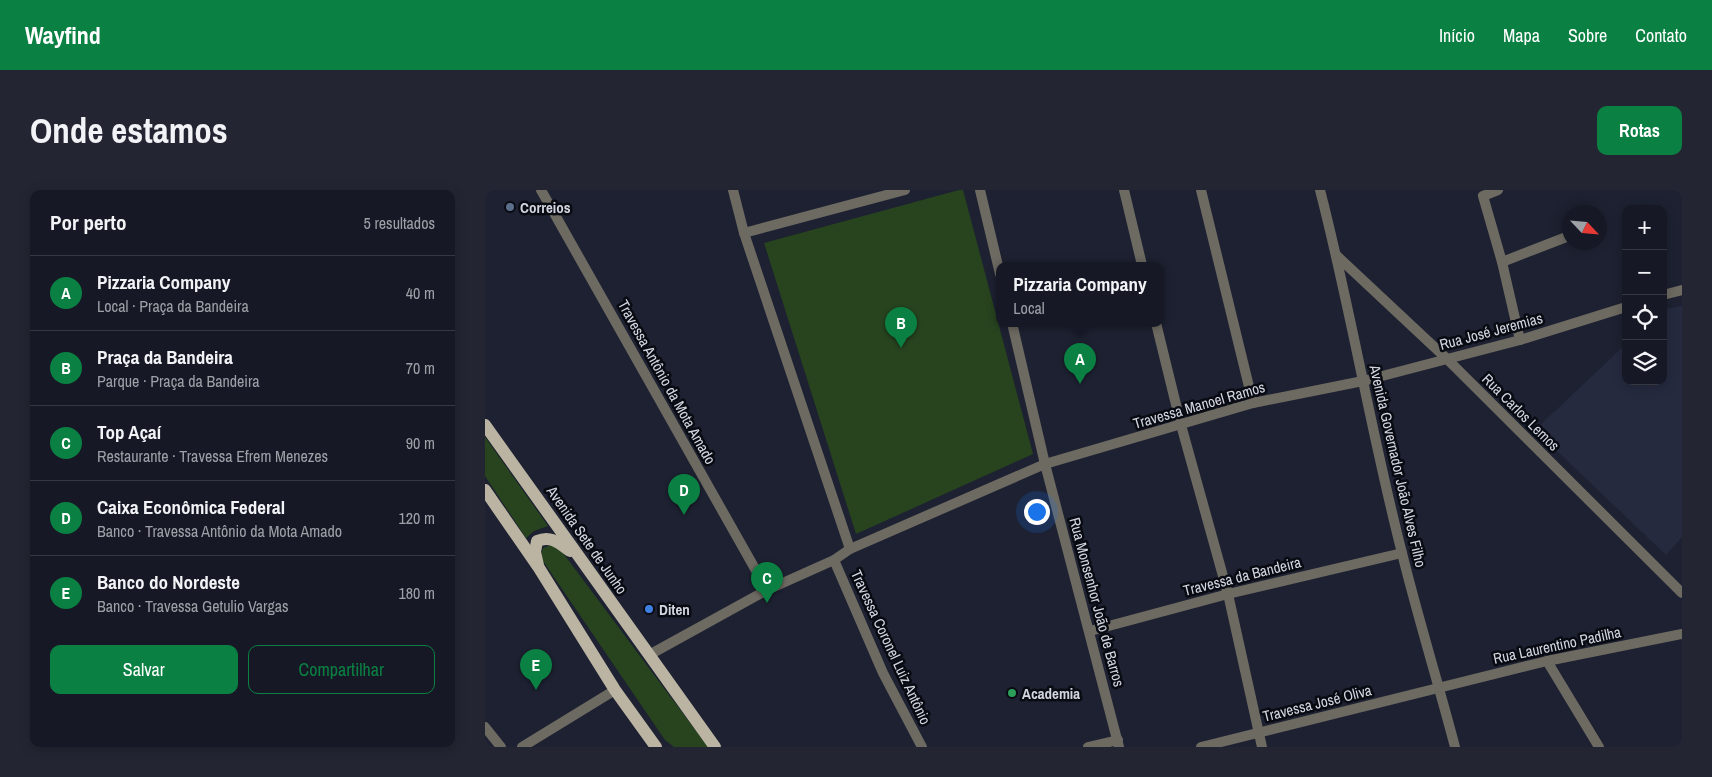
<!DOCTYPE html>
<html lang="pt">
<meta charset="utf-8">
<style>
body{margin:0;font-family:"Archivo Narrow",sans-serif;background:#232632;color:#f1f3f6}
.controls{position:absolute;right:15px;top:15px;display:grid;overflow:hidden;border-radius:10px;box-shadow:0 2px 12px #0003}
.controls button{width:45px;height:45px;display:grid;place-items:center;padding:0;border:0;border-bottom:1px solid #353842;background:#161925;color:#f1f3f6;font:25px sans-serif}
.compass{position:absolute;left:1077px;top:15px;width:45px;height:45px;border-radius:50%;background:#161925;box-shadow:0 2px 12px #0003;rotate:116deg}
.you{position:absolute;left:551px;top:321px;width:18px;height:18px;margin:-12px;border:4px solid #fff;border-radius:50%;background:#1a73e8;box-shadow:0 0 0 8px #1a73e833}
.badge{display:grid;place-items:center;width:32px;height:32px;border-radius:50%;background:#0b8043;color:#fff;font-size:16px;font-weight:700}
.pin{position:absolute;translate:-50% -41px;filter:drop-shadow(0 1px 2px #0008)}
.pin::after{content:'';position:absolute;top:26px;width:18px;height:15px;background:inherit;clip-path:polygon(0 0,100% 0,50% 100%)}
.popup{position:absolute;left:511px;top:72px;width:168px;height:65px;box-sizing:border-box;display:grid;place-content:center;border-radius:10px;background:#161925;filter:drop-shadow(0 1px 4px #0005);font-size:16px;white-space:nowrap;color:#9ea0a7}
.popup b{font-size:19px;color:#f1f3f6}
.popup::after{content:'';position:absolute;left:50%;top:100%;margin-left:-10px;border:10px solid transparent;border-top-color:#161925}
.list{margin:0;padding:0;list-style:none}
h2{display:flex;justify-content:space-between;align-items:center;height:65px;margin:0;padding:0 20px;font-size:21px}
h2 small{font-size:16px;font-weight:400;color:#9ea0a7}
.list li{display:grid;grid-template-columns:32px 1fr auto;gap:15px;align-items:center;box-sizing:border-box;height:75px;padding:0 20px;border-top:1px solid #353842}
.list b{display:block;font-size:19px;white-space:nowrap}
.list p{margin:0;font-size:16px;white-space:nowrap;color:#9ea0a7}
.list em{font-size:16px;font-style:normal;color:#9ea0a7}
.actions{display:flex;gap:10px;padding:15px 20px}
.actions a{flex:1;padding:11px 0;border:1px solid #0b8043;border-radius:10px;text-align:center;font-size:18px;color:#0b8043}
.actions .main{background:#0b8043;color:#fff}
.icon{flex:none;width:28px;height:28px;fill:none;stroke:currentColor;stroke-width:2;stroke-linecap:round;stroke-linejoin:round}
.map{position:relative;flex:none;width:1197px;height:557px;overflow:hidden;border-radius:10px}
header{display:flex;align-items:center;gap:30px;box-sizing:border-box;height:70px;padding:0 25px;background:#0b8043;color:#fff}
header strong{font-size:24px}
nav{display:flex;gap:28px;margin-inline-start:auto;font-size:18px}
.intro{display:flex;align-items:center;justify-content:space-between;box-sizing:border-box;height:120px;padding:0 30px}
h1{margin:0;font-size:35px}
.button{padding:12px 22px;border-radius:10px;background:#0b8043;color:#fff;font-size:18px;font-weight:700}
main{display:flex;gap:30px;padding:0 30px}
aside{flex:1;background:#161925;border-radius:10px;box-shadow:0 2px 12px #0003}
.map>svg:first-child{display:block}
.built{fill:#262a3f}
.green{fill:#27441f}
.lines{fill:none;stroke-linecap:round;stroke-linejoin:round}
.service{stroke:#6d6a62;stroke-width:10}
.minor{stroke:#6d6a62;stroke-width:10}
.tertiary{stroke:#6d6a62;stroke-width:10}
.primary{stroke:#bbb4a2;stroke-width:12}
.service-dot{fill:#5c6f8a;stroke:#090b12;stroke-width:2}
.shop-dot{fill:#3f7fe0;stroke:#090b12;stroke-width:2}
.leisure-dot{fill:#2e9e5b;stroke:#090b12;stroke-width:2}
.labels{text-anchor:middle;dominant-baseline:central;stroke-width:5;stroke-linejoin:round;paint-order:stroke}
.poi-label{font-size:15px;font-weight:bold;fill:#d3d6e1;stroke:#090b12;text-anchor:start}
.street-label{font-size:15px;fill:#d3d6e1;stroke:#090b12}
</style>
<header>
<strong>Wayfind</strong>
<nav><a>Início</a><a>Mapa</a><a>Sobre</a><a>Contato</a></nav>
</header>
<div class="intro"><h1>Onde estamos</h1><a class="button">Rotas</a></div>
<main>
<aside>
<h2>Por perto<small>5 resultados</small></h2>
<ul class="list">
<li><span class="badge">A</span><div><b>Pizzaria Company</b><p>Local · Praça da Bandeira</p></div><em>40 m</em></li>
<li><span class="badge">B</span><div><b>Praça da Bandeira</b><p>Parque · Praça da Bandeira</p></div><em>70 m</em></li>
<li><span class="badge">C</span><div><b>Top Açaí</b><p>Restaurante · Travessa Efrem Menezes</p></div><em>90 m</em></li>
<li><span class="badge">D</span><div><b>Caixa Econômica Federal</b><p>Banco · Travessa Antônio da Mota Amado</p></div><em>120 m</em></li>
<li><span class="badge">E</span><div><b>Banco do Nordeste</b><p>Banco · Travessa Getulio Vargas</p></div><em>180 m</em></li>
</ul>
<div class="actions"><a class="main">Salvar</a><a>Compartilhar</a></div>
</aside>
<div class="map">
<svg width="1197" height="557" viewBox="0 0 1197 557">
<rect width="100%" height="100%" fill="#1d2131"/>
<path class="built" d="M1197 116V347L1181 365 1050 240 1141 154V191H1178V119Z"/>
<g class="green">
<path d="M474 0H478L548 264 371 344 279 53Z"/>
<path d="M0 247 63 336 49 341 41 348 0 286Z"/>
<path d="M66 355 78 363 223 557H189L180 550 58 371 56 365 58 358Z"/>
</g>
<g class="lines">
<path class="service" d="M1017 72 1084 46"/>
<g class="minor">
<path d="M56 0 282 400"/>
<path d="M248 0 259 43 365 359"/>
<path d="M495 0 515 84"/>
<path d="M639 0 657 75"/>
<path d="M716 0 768 213"/>
<path d="M835 0C866 120 886 243 917 363 933 428 953 492 970 557"/>
<path d="M1013 0 998 6 1017 72 1035 150"/>
<path d="M259 43 420 0"/>
<path d="M851 65 961 168 1197 403"/>
<path d="M1178 105 1197 100"/>
<path d="M527 133 560 274 634 557"/>
<path d="M671 133 696 235 743 404 777 557"/>
<path d="M349 370 398 483 437 557"/>
<path d="M605 441 743 404 917 363"/>
<path d="M164 465 282 400 349 370 365 359 560 274 768 213 878 191 1035 150 1141 117"/>
<path d="M1062 471 1114 557"/>
<path d="M37 557 130 500"/>
<path d="M603 557 633 550"/>
<path d="M716 557 1062 471 1197 444"/>
</g>
<path class="tertiary" d="M0 537 16 557"/>
<g class="primary">
<path d="M0 235 230 557"/>
<path d="M0 300 54 378 130 500 171 557"/>
<path d="M53 375 50 362 52 351C66 345 74 353 85 361"/>
</g>
</g>
<circle class="service-dot" cx="25" cy="17" r="5"/>
<circle class="shop-dot" cx="164" cy="419" r="5"/>
<circle class="leisure-dot" cx="527" cy="503" r="5"/>
<g class="labels">
<g class="poi-label">
<text x="35" y="17">Correios</text>
<text x="174" y="419">Diten</text>
<text x="537" y="503">Academia</text>
</g>
<g class="street-label">
<text transform="translate(1006 141) rotate(-15)">Rua José Jeremias</text>
<text transform="translate(182 192) rotate(61)">Travessa Antônio da Mota Amado</text>
<text transform="translate(714 215) rotate(-16)">Travessa Manoel Ramos</text>
<text transform="translate(1036 222) rotate(45)">Rua Carlos Lemos</text>
<text transform="translate(913 276) rotate(77)">Avenida Governador João Alves Filho</text>
<text transform="translate(102 350) rotate(55)">Avenida Sete de Junho</text>
<text transform="translate(757 386) rotate(-14)">Travessa da Bandeira</text>
<text transform="translate(612 412) rotate(75)">Rua Monsenhor João de Barros</text>
<text transform="translate(1072 455) rotate(-12)">Rua Laurentino Padilha</text>
<text transform="translate(406 457) rotate(65)">Travessa Coronel Luiz Antônio</text>
<text transform="translate(832 513) rotate(-14)">Travessa José Oliva</text>
</g>
</g>
</svg>
<div class="controls">
<button>+</button>
<button>−</button>
<button><svg class="icon" aria-label="locate" viewBox="0 0 24 24"><circle cx="12" cy="12" r="6"/><path d="M12 2v4M12 18v4M2 12h4M18 12h4"/></svg></button>
<button><svg class="icon" aria-label="layers" viewBox="0 0 24 24"><path d="M12 4l9 5-9 5-9-5zM3 14l9 5 9-5"/></svg></button>
</div>
<svg class="compass" viewBox="-18 -18 36 36"><path d="M0-13l5 13h-10z" fill="#e53935"/><path d="M0 13l5-13h-10z" fill="#9ea0a7"/></svg>
<div class="you"></div>
<div class="pin badge" style="left:595px;top:194px">A</div>
<div class="popup"><b>Pizzaria Company</b>Local</div>
<div class="pin badge" style="left:416px;top:158px">B</div>
<div class="pin badge" style="left:282px;top:413px">C</div>
<div class="pin badge" style="left:199px;top:325px">D</div>
<div class="pin badge" style="left:51px;top:500px">E</div>
</div>
</main>
